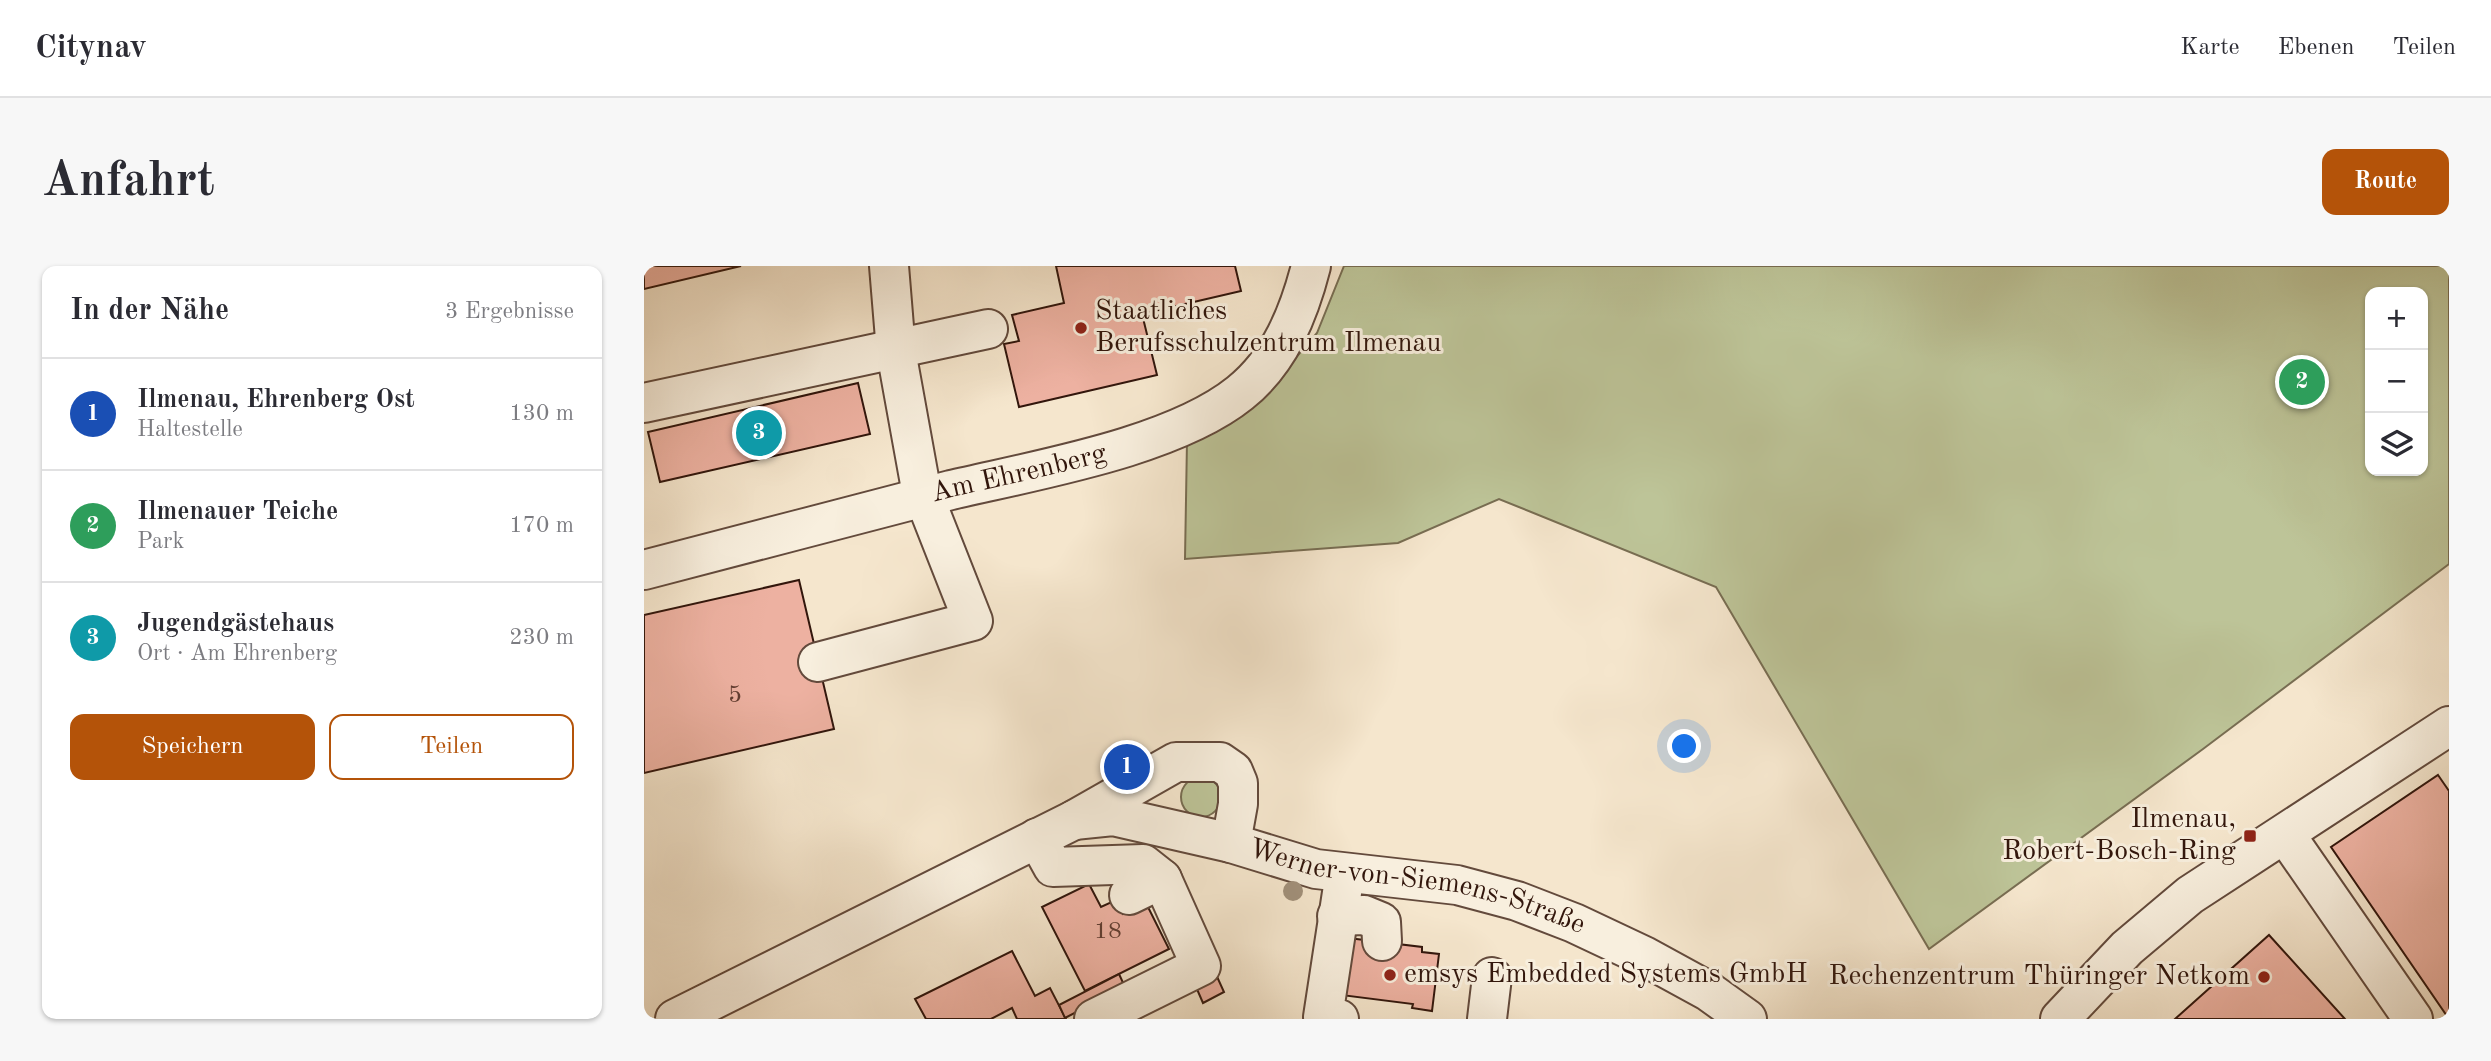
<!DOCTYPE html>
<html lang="de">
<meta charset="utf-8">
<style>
body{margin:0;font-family:"Old Standard TT",serif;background:#f7f7f7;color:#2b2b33}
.controls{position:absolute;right:21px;top:21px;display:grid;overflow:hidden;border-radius:14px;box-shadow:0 2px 5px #0004}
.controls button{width:63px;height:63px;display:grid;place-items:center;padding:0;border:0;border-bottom:2px solid #e1e1e2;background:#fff;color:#2b2b33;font:35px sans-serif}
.you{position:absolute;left:1041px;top:481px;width:24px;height:24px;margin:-18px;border:5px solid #fff;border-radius:50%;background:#1a73e8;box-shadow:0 0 0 10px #1a73e833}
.badge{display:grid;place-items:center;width:46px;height:46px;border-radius:50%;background:#b45309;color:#fff;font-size:23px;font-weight:700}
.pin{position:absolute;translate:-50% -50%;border:4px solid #fff;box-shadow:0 2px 7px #0006}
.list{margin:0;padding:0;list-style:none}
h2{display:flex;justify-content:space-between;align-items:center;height:91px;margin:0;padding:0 28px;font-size:30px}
h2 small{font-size:23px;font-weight:400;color:#7c7c81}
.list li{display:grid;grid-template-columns:46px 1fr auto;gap:21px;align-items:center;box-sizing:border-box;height:112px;padding:0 28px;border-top:2px solid #e1e1e2}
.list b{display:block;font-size:26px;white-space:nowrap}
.list p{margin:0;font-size:23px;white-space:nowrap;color:#7c7c81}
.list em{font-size:23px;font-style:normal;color:#7c7c81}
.actions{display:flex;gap:14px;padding:21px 28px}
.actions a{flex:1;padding:16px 0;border:2px solid #b45309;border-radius:14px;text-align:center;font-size:24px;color:#b45309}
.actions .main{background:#b45309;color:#fff}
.icon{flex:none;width:38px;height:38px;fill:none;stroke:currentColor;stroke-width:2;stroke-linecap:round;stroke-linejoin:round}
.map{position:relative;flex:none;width:1805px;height:753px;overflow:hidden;border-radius:14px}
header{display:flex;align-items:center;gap:42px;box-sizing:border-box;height:98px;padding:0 35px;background:#fff;border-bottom:2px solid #e1e1e2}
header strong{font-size:33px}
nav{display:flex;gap:38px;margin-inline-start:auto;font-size:24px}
.intro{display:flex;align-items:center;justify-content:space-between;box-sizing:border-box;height:168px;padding:0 42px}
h1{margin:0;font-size:49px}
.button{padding:18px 32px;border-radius:14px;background:#b45309;color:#fff;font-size:24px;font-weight:700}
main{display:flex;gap:42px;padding:0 42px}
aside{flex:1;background:#fff;border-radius:14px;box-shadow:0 2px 5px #0004}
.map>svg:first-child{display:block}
.green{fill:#bdc498;stroke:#786d52;stroke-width:2;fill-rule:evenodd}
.building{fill:#edb1a1;stroke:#32160c;stroke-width:2}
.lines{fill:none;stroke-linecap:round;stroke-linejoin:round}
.minor-casing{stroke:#634a3c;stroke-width:42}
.minor{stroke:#f8efde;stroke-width:38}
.tree{fill:#a1907a}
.poi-dot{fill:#8f2418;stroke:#f8efde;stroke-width:2.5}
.labels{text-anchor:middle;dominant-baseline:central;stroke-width:6;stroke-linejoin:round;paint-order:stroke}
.number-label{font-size:24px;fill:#613d31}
.poi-label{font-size:28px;fill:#32160c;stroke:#f8efde;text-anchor:start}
.street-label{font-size:28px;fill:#32160c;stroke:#f8efde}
</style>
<header>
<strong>Citynav</strong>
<nav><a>Karte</a><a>Ebenen</a><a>Teilen</a></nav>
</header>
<div class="intro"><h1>Anfahrt</h1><a class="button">Route</a></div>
<main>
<aside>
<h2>In der Nähe<small>3 Ergebnisse</small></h2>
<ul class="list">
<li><span class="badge" style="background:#1a4fb4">1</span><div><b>Ilmenau, Ehrenberg Ost</b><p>Haltestelle</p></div><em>130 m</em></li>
<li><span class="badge" style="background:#2e9e5b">2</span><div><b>Ilmenauer Teiche</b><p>Park</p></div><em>170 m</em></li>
<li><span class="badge" style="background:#0f9aa8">3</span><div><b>Jugendgästehaus</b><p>Ort · Am Ehrenberg</p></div><em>230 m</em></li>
</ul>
<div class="actions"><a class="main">Speichern</a><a>Teilen</a></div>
</aside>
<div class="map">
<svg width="1805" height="753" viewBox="0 0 1805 753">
<rect width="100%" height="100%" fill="#f5e6cd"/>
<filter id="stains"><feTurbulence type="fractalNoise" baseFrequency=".00286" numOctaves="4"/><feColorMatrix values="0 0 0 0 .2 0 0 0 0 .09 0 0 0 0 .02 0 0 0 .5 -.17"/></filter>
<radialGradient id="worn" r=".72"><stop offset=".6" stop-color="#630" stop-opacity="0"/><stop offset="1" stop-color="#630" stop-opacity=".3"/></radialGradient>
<g class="green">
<path d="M700 0H1805V298L1559 483 1285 683 1072 321 855 233 754 277 541 293 543 175 620 129 673 67ZM1726 26H1779V205H1726Z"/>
<circle cx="557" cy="531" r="20"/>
</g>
<g class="building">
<path d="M0 0H97L0 23Z"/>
<path d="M412 0H591L597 25 498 48 513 109 375 141 360 78 375 75 368 49 420 37Z"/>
<path d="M214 117 226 168 16 216 4 166Z"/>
<path d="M155 314 190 463 0 507V349Z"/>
<path d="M1794 509 1805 525V753L1687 581Z"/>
<path d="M445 618 457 641 472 634 479 648 502 637 525 683 441 725 398 641Z"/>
<path d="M1625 669 1701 753H1531Z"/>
<path d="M704 672 778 681V686L795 688 788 745 768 742 769 738 697 729Z"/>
<path d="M368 685 391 730 406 722 422 753H373L368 742 347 753H282L271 733Z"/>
<path d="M570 704 580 726 559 737 549 714Z"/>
<path d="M475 708 481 721 421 752 415 739Z"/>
</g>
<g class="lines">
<g class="minor-casing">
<g id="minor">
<path d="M0 137 344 63"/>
<path id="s1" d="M0 304C102 278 205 250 307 224 392 204 529 181 596 127 636 95 655 47 667 0"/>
<path d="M174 396 329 355 277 223 252 85 245 0"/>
<path id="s2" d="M430 554 469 550 587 577 672 603 813 619 873 635 930 657 1000 690 1064 725 1103 753"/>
<path d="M1641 568 1769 753"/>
<path d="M393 572 409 601 499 598 518 613 557 700 450 753"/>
<path d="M485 629 518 613"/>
<path d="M693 650 720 649 737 656 738 675"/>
<path d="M31 753 430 554 532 496H576L589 505 594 517V538L587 577"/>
<path d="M695 753 679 751 701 607"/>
<path d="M843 753 848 711"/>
<path d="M1416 753 1483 682 1546 629 1805 460"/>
</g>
</g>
<use href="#minor" class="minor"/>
</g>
<circle class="tree" cx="649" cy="625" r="10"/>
<g class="poi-dot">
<circle cx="437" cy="62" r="7"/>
<rect x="1599" y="563" width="14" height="14" rx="3.5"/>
<circle cx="746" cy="709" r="7"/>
<circle cx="1620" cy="711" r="7"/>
</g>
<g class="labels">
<g class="number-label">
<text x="91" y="430">5</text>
<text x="464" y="666">18</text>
</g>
<g class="poi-label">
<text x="451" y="46">Staatliches<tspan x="451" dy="32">Berufsschulzentrum Ilmenau</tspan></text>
<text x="1592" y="554" text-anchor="end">Ilmenau,<tspan x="1592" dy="32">Robert-Bosch-Ring</tspan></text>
<text x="760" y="709">emsys Embedded Systems GmbH</text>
<text x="1606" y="711" text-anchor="end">Rechenzentrum Thüringer Netkom</text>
</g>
<g class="street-label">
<text stroke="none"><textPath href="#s1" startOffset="387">Am Ehrenberg</textPath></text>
<text stroke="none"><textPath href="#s2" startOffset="352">Werner-von-Siemens-Straße</textPath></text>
</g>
</g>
<rect width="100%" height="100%" filter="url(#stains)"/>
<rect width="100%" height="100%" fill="url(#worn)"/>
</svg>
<div class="controls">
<button>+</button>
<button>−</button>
<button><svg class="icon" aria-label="layers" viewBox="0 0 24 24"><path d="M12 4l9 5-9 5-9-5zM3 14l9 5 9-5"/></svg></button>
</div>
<div class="you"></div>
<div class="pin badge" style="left:483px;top:501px;background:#1a4fb4">1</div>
<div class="pin badge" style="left:1658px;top:116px;background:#2e9e5b">2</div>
<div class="pin badge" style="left:115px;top:167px;background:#0f9aa8">3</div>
</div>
</main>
